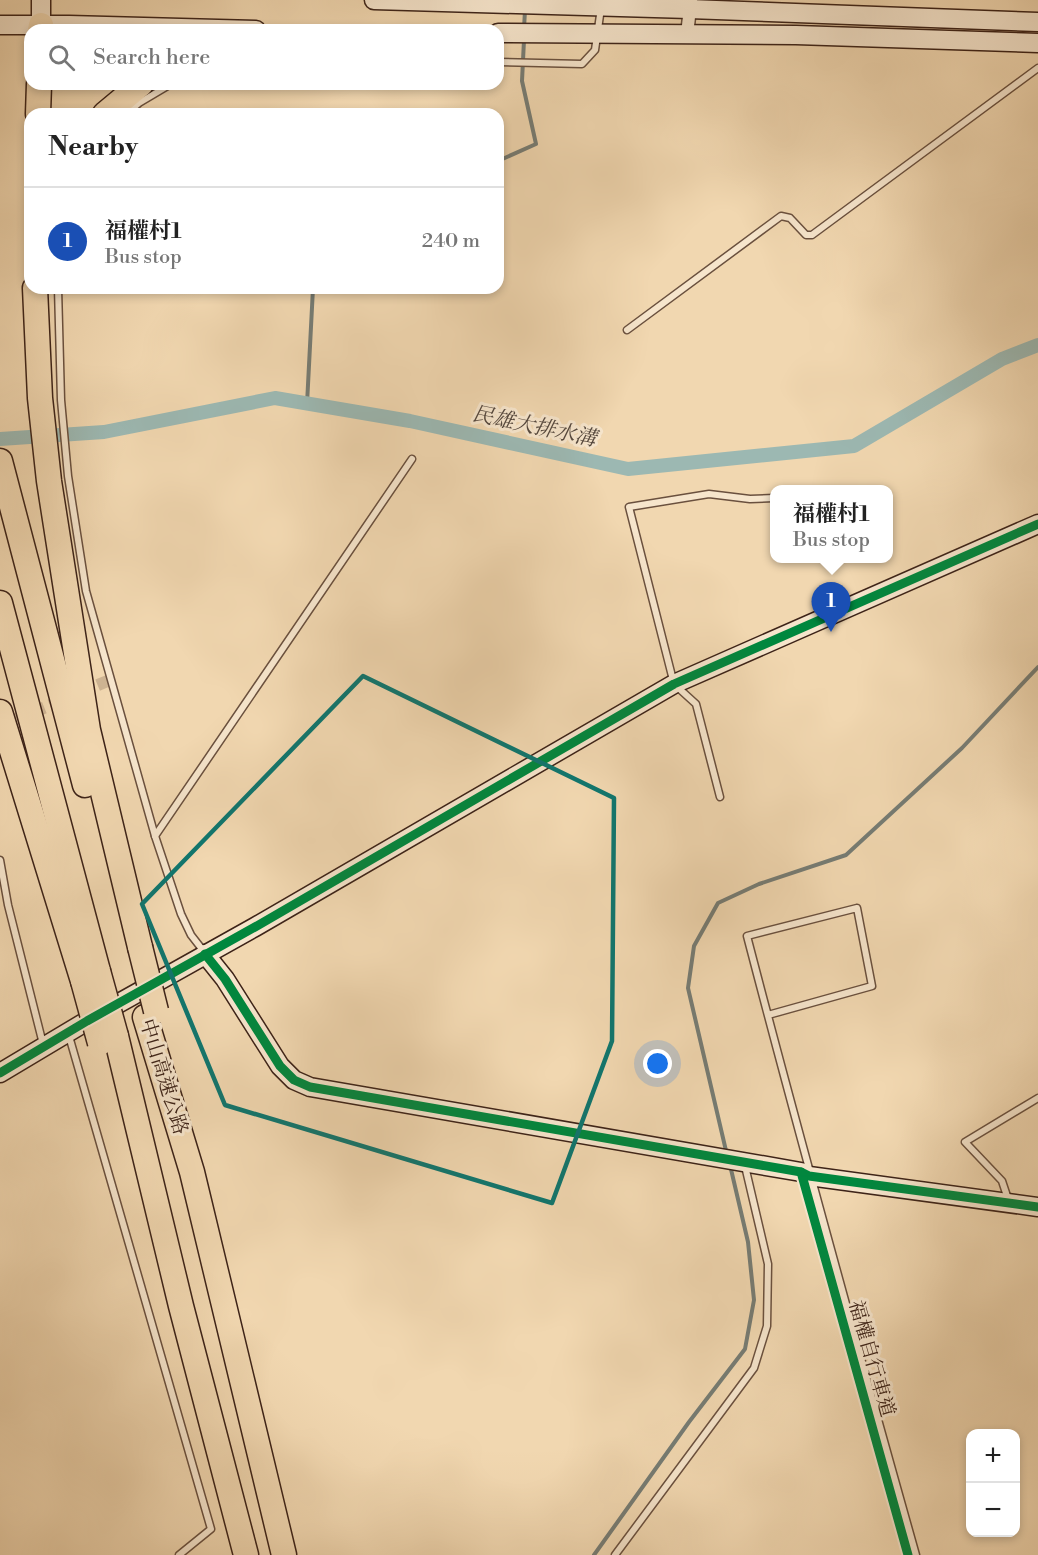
<!DOCTYPE html>
<meta charset="utf-8">
<style>
body{margin:0;font-family:"Libre Bodoni","Noto Serif TC",serif;background:#f6f6f6;color:#222}
.controls{position:absolute;right:18px;bottom:18px;display:grid;overflow:hidden;border-radius:12px;box-shadow:0 3px 9px #0003}
.controls button{width:54px;height:54px;display:grid;place-items:center;padding:0;border:0;border-bottom:2px solid #e0e0e0;background:#fff;color:#222;font:30px sans-serif}
.you{position:absolute;left:658px;top:1064px;width:21px;height:21px;margin:-15px;border:4px solid #fff;border-radius:50%;background:#1a73e8;box-shadow:0 0 0 9px #1a73e833}
.badge{display:grid;place-items:center;width:39px;height:39px;border-radius:50%;background:#8f2418;color:#fff;font-size:20px;font-weight:700}
.pin{position:absolute;translate:-50% -50px;filter:drop-shadow(0 2px 3px #0008)}
.pin::after{content:'';position:absolute;top:32px;width:21px;height:18px;background:inherit;clip-path:polygon(0 0,100% 0,50% 100%)}
.popup{position:absolute;left:770px;top:485px;width:123px;height:78px;box-sizing:border-box;display:grid;place-content:center;border-radius:12px;background:#fff;filter:drop-shadow(0 2px 4px #0005);font-size:20px;white-space:nowrap;color:#767676}
.popup b{font-size:22px;color:#222}
.popup::after{content:'';position:absolute;left:50%;top:100%;margin-left:-12px;border:12px solid transparent;border-top-color:#fff}
.list{margin:0;padding:0;list-style:none}
h2{display:flex;justify-content:space-between;align-items:center;height:78px;margin:0;padding:0 24px;font-size:26px}
h2 small{font-size:20px;font-weight:400;color:#767676}
.list li{display:grid;grid-template-columns:39px 1fr auto;gap:18px;align-items:center;box-sizing:border-box;height:108px;padding:0 24px;border-top:2px solid #e0e0e0}
.list b{display:block;font-size:22px;white-space:nowrap}
.list p{margin:0;font-size:20px;white-space:nowrap;color:#767676}
.list em{font-size:20px;font-style:normal;color:#767676}
.icon{flex:none;width:33px;height:33px;fill:none;stroke:currentColor;stroke-width:2;stroke-linecap:round;stroke-linejoin:round}
.map{position:relative;flex:none;width:1038px;height:1555px;overflow:hidden}
.search{position:absolute;background:#fff;box-shadow:0 3px 9px #0003;left:24px;top:24px;width:480px;height:66px;display:flex;align-items:center;gap:15px;box-sizing:border-box;padding:0 21px;border-radius:18px;color:#767676;font-size:22px}
.panel{position:absolute;background:#fff;box-shadow:0 3px 9px #0003;left:24px;top:108px;width:480px;height:186px;border-radius:18px}
.map>svg:first-child{display:block}
.lines{fill:none;stroke-linecap:round;stroke-linejoin:round}
.stream{stroke:#767c74;stroke-width:4}
.canal{stroke:#9cb8b2;stroke-width:14}
.street-tunnel{stroke:#cdb392;stroke-width:12;stroke-dasharray:12 6;stroke-linecap:butt}
.lane-casing{stroke:#6a503e;stroke-width:9}
.street-casing{stroke:#6a503e;stroke-width:15}
.secondary-casing{stroke:#3d2318;stroke-width:21}
.highway-casing{stroke:#3d2318;stroke-width:27}
.lane{stroke:#f6e5cc;stroke-width:6}
.street{stroke:#f6e5cc;stroke-width:12}
.secondary{stroke:#f6e5cc;stroke-width:18}
.highway{stroke:#f1d7b0;stroke-width:24}
.highway-bridge-casing{stroke:#3d2318;stroke-width:27;stroke-linecap:butt}
.highway-bridge{stroke:#f1d7b0;stroke-width:24}
.cycleway-casing{stroke:#f6e5cc;stroke-width:13}
.cycleway{stroke:#00873e;stroke-width:9}
.marked{fill:none;stroke:#0f766e;stroke-width:4.5;stroke-linejoin:round}
.labels{text-anchor:middle;dominant-baseline:central;stroke-width:6;stroke-linejoin:round;paint-order:stroke}
.street-label{font-size:20px;fill:#3d2318;stroke:#f6e5cc}
.water-label{font-size:21px;font-style:italic;fill:#55483e;stroke:#f6e5cc}
</style>
<div class="map">
<svg width="1038" height="1555" viewBox="0 0 1038 1555">
<rect width="100%" height="100%" fill="#f1d7b0"/>
<filter id="stains"><feTurbulence type="fractalNoise" baseFrequency=".00333" numOctaves="4"/><feColorMatrix values="0 0 0 0 .2 0 0 0 0 .09 0 0 0 0 .02 0 0 0 .5 -.17"/></filter>
<radialGradient id="worn" r=".72"><stop offset=".6" stop-color="#630" stop-opacity="0"/><stop offset="1" stop-color="#630" stop-opacity=".3"/></radialGradient>
<g class="lines">
<g class="stream">
<path d="M524 29 525 10"/>
<path d="M498 161 536 144 522 81 524 40"/>
<path d="M307 404 313 288"/>
<path d="M727 1155 688 988 694 946 718 903 759 884 846 855 962 748 1038 667"/>
<path d="M594 1555 689 1422 745 1349 754 1300 748 1242 730 1165"/>
</g>
<path class="canal" d="M0 439 104 432 275 398 410 421 628 469 854 446 1002 359 1038 345"/>
<g class="street-tunnel">
<path d="M81 692 110 680"/>
<path d="M0 726 65 699"/>
</g>
<g class="lane-casing">
<g id="lane">
<path d="M498 62 582 64 595 50 601 8"/>
<path d="M126 114 139 103 171 84"/>
<path d="M58 288 61 400 68 476 86 591 155 836 181 914 191 935 205 953"/>
<path d="M627 330 781 216 790 218 806 235H812L1038 68"/>
<path d="M720 797 696 704 674 684 629 507 709 494 750 499 774 498"/>
<path d="M155 836 412 459"/>
<path d="M0 860 8 905 43 1044"/>
<path d="M768 1015 872 986 857 908 747 936C801 1143 858 1349 916 1555"/>
<path d="M69 1036 211 1529 179 1555"/>
<path d="M1008 1199 1002 1181 965 1142 1038 1098"/>
<path d="M615 1555 754 1368 767 1326 768 1264 745 1166"/>
</g>
</g>
<g class="street-casing">
<path id="street" d="M687 34 691 0"/>
</g>
<g class="secondary-casing">
<g id="secondary">
<path d="M41 0V25"/>
<path d="M374 0 689 9 1038 22"/>
<path d="M0 25H69L256 30"/>
<path d="M498 33 796 35 1038 43"/>
<path d="M205 954 225 979 280 1066 294 1080 310 1087 801 1172 809 1176 1038 1207"/>
<path d="M0 1073 87 1021 255 927 674 684 1038 524"/>
</g>
</g>
<g class="highway-casing">
<g id="highway">
<path d="M40 30 41 25"/>
<path d="M38 114 39 84"/>
<path d="M105 114 141 84"/>
<path d="M35 288 40 398 49 481 88 730 140 947"/>
<path d="M0 461 85 785"/>
<path d="M0 603 98 971"/>
<path d="M0 712 83 981"/>
<path d="M145 1017 192 1172 284 1555"/>
<path d="M116 1036 181 1306 246 1555"/>
</g>
</g>
<use href="#lane" class="lane"/>
<use href="#street" class="street"/>
<use href="#secondary" class="secondary"/>
<use href="#highway" class="highway"/>
<g class="highway-bridge-casing">
<g id="highway-bridge">
<path d="M140 947 156 1011"/>
<path d="M98 971 116 1036"/>
<path d="M83 981 100 1043"/>
</g>
</g>
<use href="#highway-bridge" class="highway-bridge"/>
<g class="cycleway-casing">
<g id="cycleway">
<path d="M205 954 225 979 280 1066 294 1080 310 1087 801 1172 809 1176 1038 1207"/>
<path d="M0 1073 87 1021 255 927 674 684 1038 524"/>
<path d="M801 1172 908 1555"/>
</g>
</g>
<use href="#cycleway" class="cycleway"/>
</g>
<path class="marked" d="M363 676 614 798 612 1041 552 1203 225 1105 142 904Z"/>
<g class="labels">
<g class="street-label">
<text transform="translate(163 1077) rotate(73)">中山高速公路</text>
<text transform="translate(871 1359) rotate(74)">福權自行車道</text>
</g>
<g class="water-label">
<text transform="translate(534 427) rotate(12)">民雄大排水溝</text>
</g>
</g>
<rect width="100%" height="100%" filter="url(#stains)"/>
<rect width="100%" height="100%" fill="url(#worn)"/>
</svg>
<div class="controls">
<button>+</button>
<button>−</button>
</div>
<div class="you"></div>
<div class="pin badge" style="left:831px;top:632px;background:#1a4fb4">1</div>
<div class="popup"><b>福權村1</b>Bus stop</div>
<div class="search"><svg class="icon" aria-label="search" viewBox="0 0 24 24"><circle cx="10" cy="10" r="6"/><path d="M15 15l6 6"/></svg>Search here</div>
<section class="panel">
<h2>Nearby<small></small></h2>
<ul class="list">
<li><span class="badge" style="background:#1a4fb4">1</span><div><b>福權村1</b><p>Bus stop</p></div><em>240 m</em></li>
</ul>
</section>
</div>
